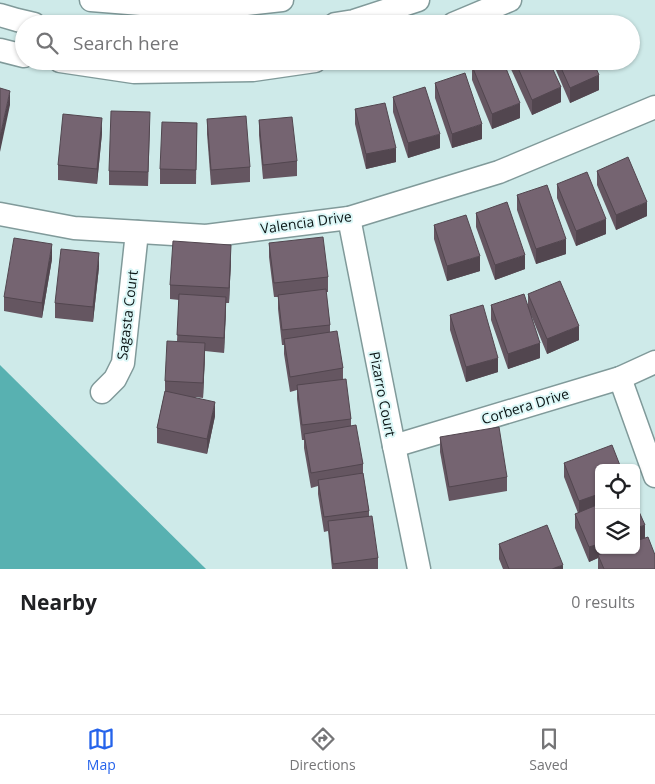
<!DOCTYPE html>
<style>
body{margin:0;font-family:"Open Sans",sans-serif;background:#f6f6f6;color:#202124}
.controls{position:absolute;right:15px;bottom:15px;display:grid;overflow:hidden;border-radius:8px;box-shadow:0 1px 4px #0004}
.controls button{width:45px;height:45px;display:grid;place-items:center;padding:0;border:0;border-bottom:1px solid #e0e0e0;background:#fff;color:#202124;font:25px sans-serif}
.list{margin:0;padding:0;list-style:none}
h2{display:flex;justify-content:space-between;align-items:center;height:65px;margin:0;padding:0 20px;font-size:21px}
h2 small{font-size:16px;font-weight:400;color:#757577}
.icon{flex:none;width:28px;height:28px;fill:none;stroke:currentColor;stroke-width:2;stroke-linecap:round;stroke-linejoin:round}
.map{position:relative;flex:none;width:655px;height:569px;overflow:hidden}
.search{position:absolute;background:#fff;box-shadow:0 1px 4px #0004;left:15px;right:15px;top:15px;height:55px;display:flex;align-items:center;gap:12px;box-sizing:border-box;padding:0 18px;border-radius:28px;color:#757577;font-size:19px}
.sheet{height:145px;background:#fff}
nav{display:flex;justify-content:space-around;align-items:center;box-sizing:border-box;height:70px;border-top:1px solid #e0e0e0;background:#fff;font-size:14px;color:#757577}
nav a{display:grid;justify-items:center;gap:2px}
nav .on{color:#2563eb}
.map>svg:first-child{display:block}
.forest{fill:#58b1b1}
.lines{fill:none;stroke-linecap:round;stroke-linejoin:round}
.minor-casing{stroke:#809a9a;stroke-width:25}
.minor{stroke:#fff;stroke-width:22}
.wall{fill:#655661}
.shaded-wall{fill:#52464f}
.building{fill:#756471;stroke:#52464f}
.labels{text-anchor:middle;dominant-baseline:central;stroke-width:4;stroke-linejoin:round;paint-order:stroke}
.street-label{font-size:14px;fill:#0a1414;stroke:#dbf7f7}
</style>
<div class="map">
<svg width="655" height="569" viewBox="0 0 655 569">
<rect width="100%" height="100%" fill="#ceeae9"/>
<path class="forest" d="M0 365 206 569H0Z"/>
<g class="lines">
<g class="minor-casing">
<g id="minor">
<path d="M91 0 166 6 238 5 282 0"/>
<path d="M0 15 17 20 34 24"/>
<path d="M335 24 354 21 418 0"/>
<path d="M453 24 510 0"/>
<path d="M0 50 24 56"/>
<path d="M60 61 134 72 253 70 315 61"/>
<path d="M0 214 74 228 206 236 349 218 499 172 655 107"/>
<path d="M349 218 394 446 419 569"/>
<path d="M620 378 655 476"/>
<path d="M102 392 115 379 123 363 137 232"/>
<path d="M394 446 620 378 655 362"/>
</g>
</g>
<use href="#minor" class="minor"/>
</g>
<g class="wall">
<path d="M510 61H549L561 102 532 115 510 67Z"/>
<path d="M552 61H593L599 90 570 103Z"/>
<path d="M472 66 520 118 492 129 472 80Z"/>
<path d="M435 83 482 139 452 148 435 98Z"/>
<path d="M393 97 440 148 408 158 393 112Z"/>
<path d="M355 109 396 162 366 169 355 124Z"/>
<path d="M207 119 250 167V182L211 185 207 134Z"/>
<path d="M259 120 297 161V176L263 179 259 135Z"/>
<path d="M197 123 196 184H160V169Z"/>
<path d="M150 126 148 186 109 185V171Z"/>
<path d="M102 133 97 184 58 180V165Z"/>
<path d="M597 171 647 216 616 230 597 185Z"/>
<path d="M557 184 606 234 576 246 557 198Z"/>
<path d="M517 195 566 254 536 264 517 210Z"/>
<path d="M476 213 525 269 495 280 476 227Z"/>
<path d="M434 225 480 271 447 281 434 239Z"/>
<path d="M269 243 328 277V292H326L330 325V332L343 368V379L351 419V426L363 464V473L369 511V516L378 558V569H332L328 531 324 532 318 494V486L311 488 304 448V440H302L297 399V390L290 392 284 354V345H282L278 309V297H274L269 257Z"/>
<path d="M52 259 42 318 4 311V297Z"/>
<path d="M231 260 229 303H226L224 353 205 351 203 398 195 397 215 416 207 454 157 443V428L165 391V381L177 341 179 300 170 299V285Z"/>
<path d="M99 267 93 322 55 318V303Z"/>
<path d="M528 294 579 340 547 354 531 315 540 358 508 369 491 320V305L528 307Z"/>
<path d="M450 315 498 372 466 382 450 330Z"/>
<path d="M440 437 507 477V491L449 501 440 452Z"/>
<path d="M564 463 599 468 645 538 655 569H598V558L589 562 575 528V514L578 513 564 477Z"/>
<path d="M499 544 563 569H503L499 559Z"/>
</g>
<g class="shaded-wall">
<path d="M599 75V90L570 103V88Z"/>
<path d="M561 87V102L532 115V100Z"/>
<path d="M10 91V105L0 152V137Z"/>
<path d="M520 103V118L492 129V114Z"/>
<path d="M102 118V133L97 184V169Z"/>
<path d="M482 124V139L452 148V134Z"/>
<path d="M440 134V148L408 158V143Z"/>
<path d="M396 148V162L366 169V154Z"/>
<path d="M647 202V216L616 230V215Z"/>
<path d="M606 219V234L576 246V231Z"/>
<path d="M566 239V254L536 264V249Z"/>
<path d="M52 244V259L42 318V303Z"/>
<path d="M231 245V260L229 303V288Z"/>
<path d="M99 253V267L93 322V307Z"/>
<path d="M525 255V269L495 280V265Z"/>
<path d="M480 256V271L447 281V266Z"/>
<path d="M226 297V312L224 353V338Z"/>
<path d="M579 326V340L547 354V339Z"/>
<path d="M205 343V357L203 398V383Z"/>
<path d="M540 343V358L508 369V354Z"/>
<path d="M498 358V372L466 382V367Z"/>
<path d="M215 402V416L207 454V439Z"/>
<path d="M599 494V509L579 516V501Z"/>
<path d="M645 525V539L636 543V528Z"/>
<path d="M599 544V550H618L598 555V558L589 562V547Z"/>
<path d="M563 565V569H552Z"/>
</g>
<g class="building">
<path d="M484 61H503L520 103 492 114 472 66Z"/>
<path d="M515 61H549L561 87 532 100Z"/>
<path d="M558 61H593L599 75 570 88Z"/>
<path d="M465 73 482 124 452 134 435 83Z"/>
<path d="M425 87 440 134 408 143 393 97Z"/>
<path d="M0 88 10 91 0 137Z"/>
<path d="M385 103 396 148 366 154 355 109Z"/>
<path d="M111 111 150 112 148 172 109 171Z"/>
<path d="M63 114 102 118 97 169 58 165Z"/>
<path d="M246 116 250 167 211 170 207 119Z"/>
<path d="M292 117 297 161 263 165 259 120Z"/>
<path d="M162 122 197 123 196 170 160 169Z"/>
<path d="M628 157 647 202 616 215 597 171Z"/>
<path d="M587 172 606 219 576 231 557 184Z"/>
<path d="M547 185 566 239 536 249 517 195Z"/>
<path d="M507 202 525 255 495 265 476 213Z"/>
<path d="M466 215 480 256 447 266 434 225Z"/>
<path d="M323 237 328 277 274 283 269 243Z"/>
<path d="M14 238 52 244 42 303 4 297Z"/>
<path d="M173 241 231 245 229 288 170 285Z"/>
<path d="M61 249 99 253 93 307 55 303Z"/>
<path d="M560 281 579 326 547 339 528 294Z"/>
<path d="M326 289 330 325 282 330 278 295Z"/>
<path d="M179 294 226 297 224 338 177 335Z"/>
<path d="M524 294 540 343 508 354 491 305Z"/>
<path d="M483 305 498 358 466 367 450 315Z"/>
<path d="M337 331 343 368 290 377 284 339Z"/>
<path d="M167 341 205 343 203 383 165 381Z"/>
<path d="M346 379 351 419 302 425 297 385Z"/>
<path d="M165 391 215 402 207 439 157 428Z"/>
<path d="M356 425 363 464 311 473 304 434Z"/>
<path d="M499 427 507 477 449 487 440 437Z"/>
<path d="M612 445 621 468H599V494L579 501 564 463Z"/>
<path d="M363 473 369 511 324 517 318 480Z"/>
<path d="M599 504V544L589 547 575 514Z"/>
<path d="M636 505 645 525 636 528Z"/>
<path d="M372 516 378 558 333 564 328 521Z"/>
<path d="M547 525 563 565 552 569H509L499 544Z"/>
<path d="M648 537 655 555V569H604L598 555 612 550H636V541Z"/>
</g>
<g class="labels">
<g class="street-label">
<text transform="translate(306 222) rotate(-8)">Valencia Drive</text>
<text transform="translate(127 315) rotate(-83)">Sagasta Court</text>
<text transform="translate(383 394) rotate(79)">Pizarro Court</text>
<text transform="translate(525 406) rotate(-17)">Corbera Drive</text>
</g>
</g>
</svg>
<div class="controls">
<button><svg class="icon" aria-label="locate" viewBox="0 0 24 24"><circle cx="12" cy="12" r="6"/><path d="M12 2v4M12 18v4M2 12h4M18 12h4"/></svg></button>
<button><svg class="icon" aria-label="layers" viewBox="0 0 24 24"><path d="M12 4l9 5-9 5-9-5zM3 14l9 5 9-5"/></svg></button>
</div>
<div class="search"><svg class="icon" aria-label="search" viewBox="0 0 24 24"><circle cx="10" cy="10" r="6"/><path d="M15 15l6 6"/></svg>Search here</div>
</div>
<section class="sheet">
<h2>Nearby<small>0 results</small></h2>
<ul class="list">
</ul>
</section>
<nav>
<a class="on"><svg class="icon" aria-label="map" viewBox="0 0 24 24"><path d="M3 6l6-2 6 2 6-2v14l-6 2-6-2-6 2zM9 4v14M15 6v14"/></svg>Map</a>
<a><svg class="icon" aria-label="directions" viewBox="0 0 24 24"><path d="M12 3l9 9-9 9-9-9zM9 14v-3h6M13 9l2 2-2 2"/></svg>Directions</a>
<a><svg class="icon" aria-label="saved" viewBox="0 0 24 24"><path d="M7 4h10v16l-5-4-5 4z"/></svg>Saved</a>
</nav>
